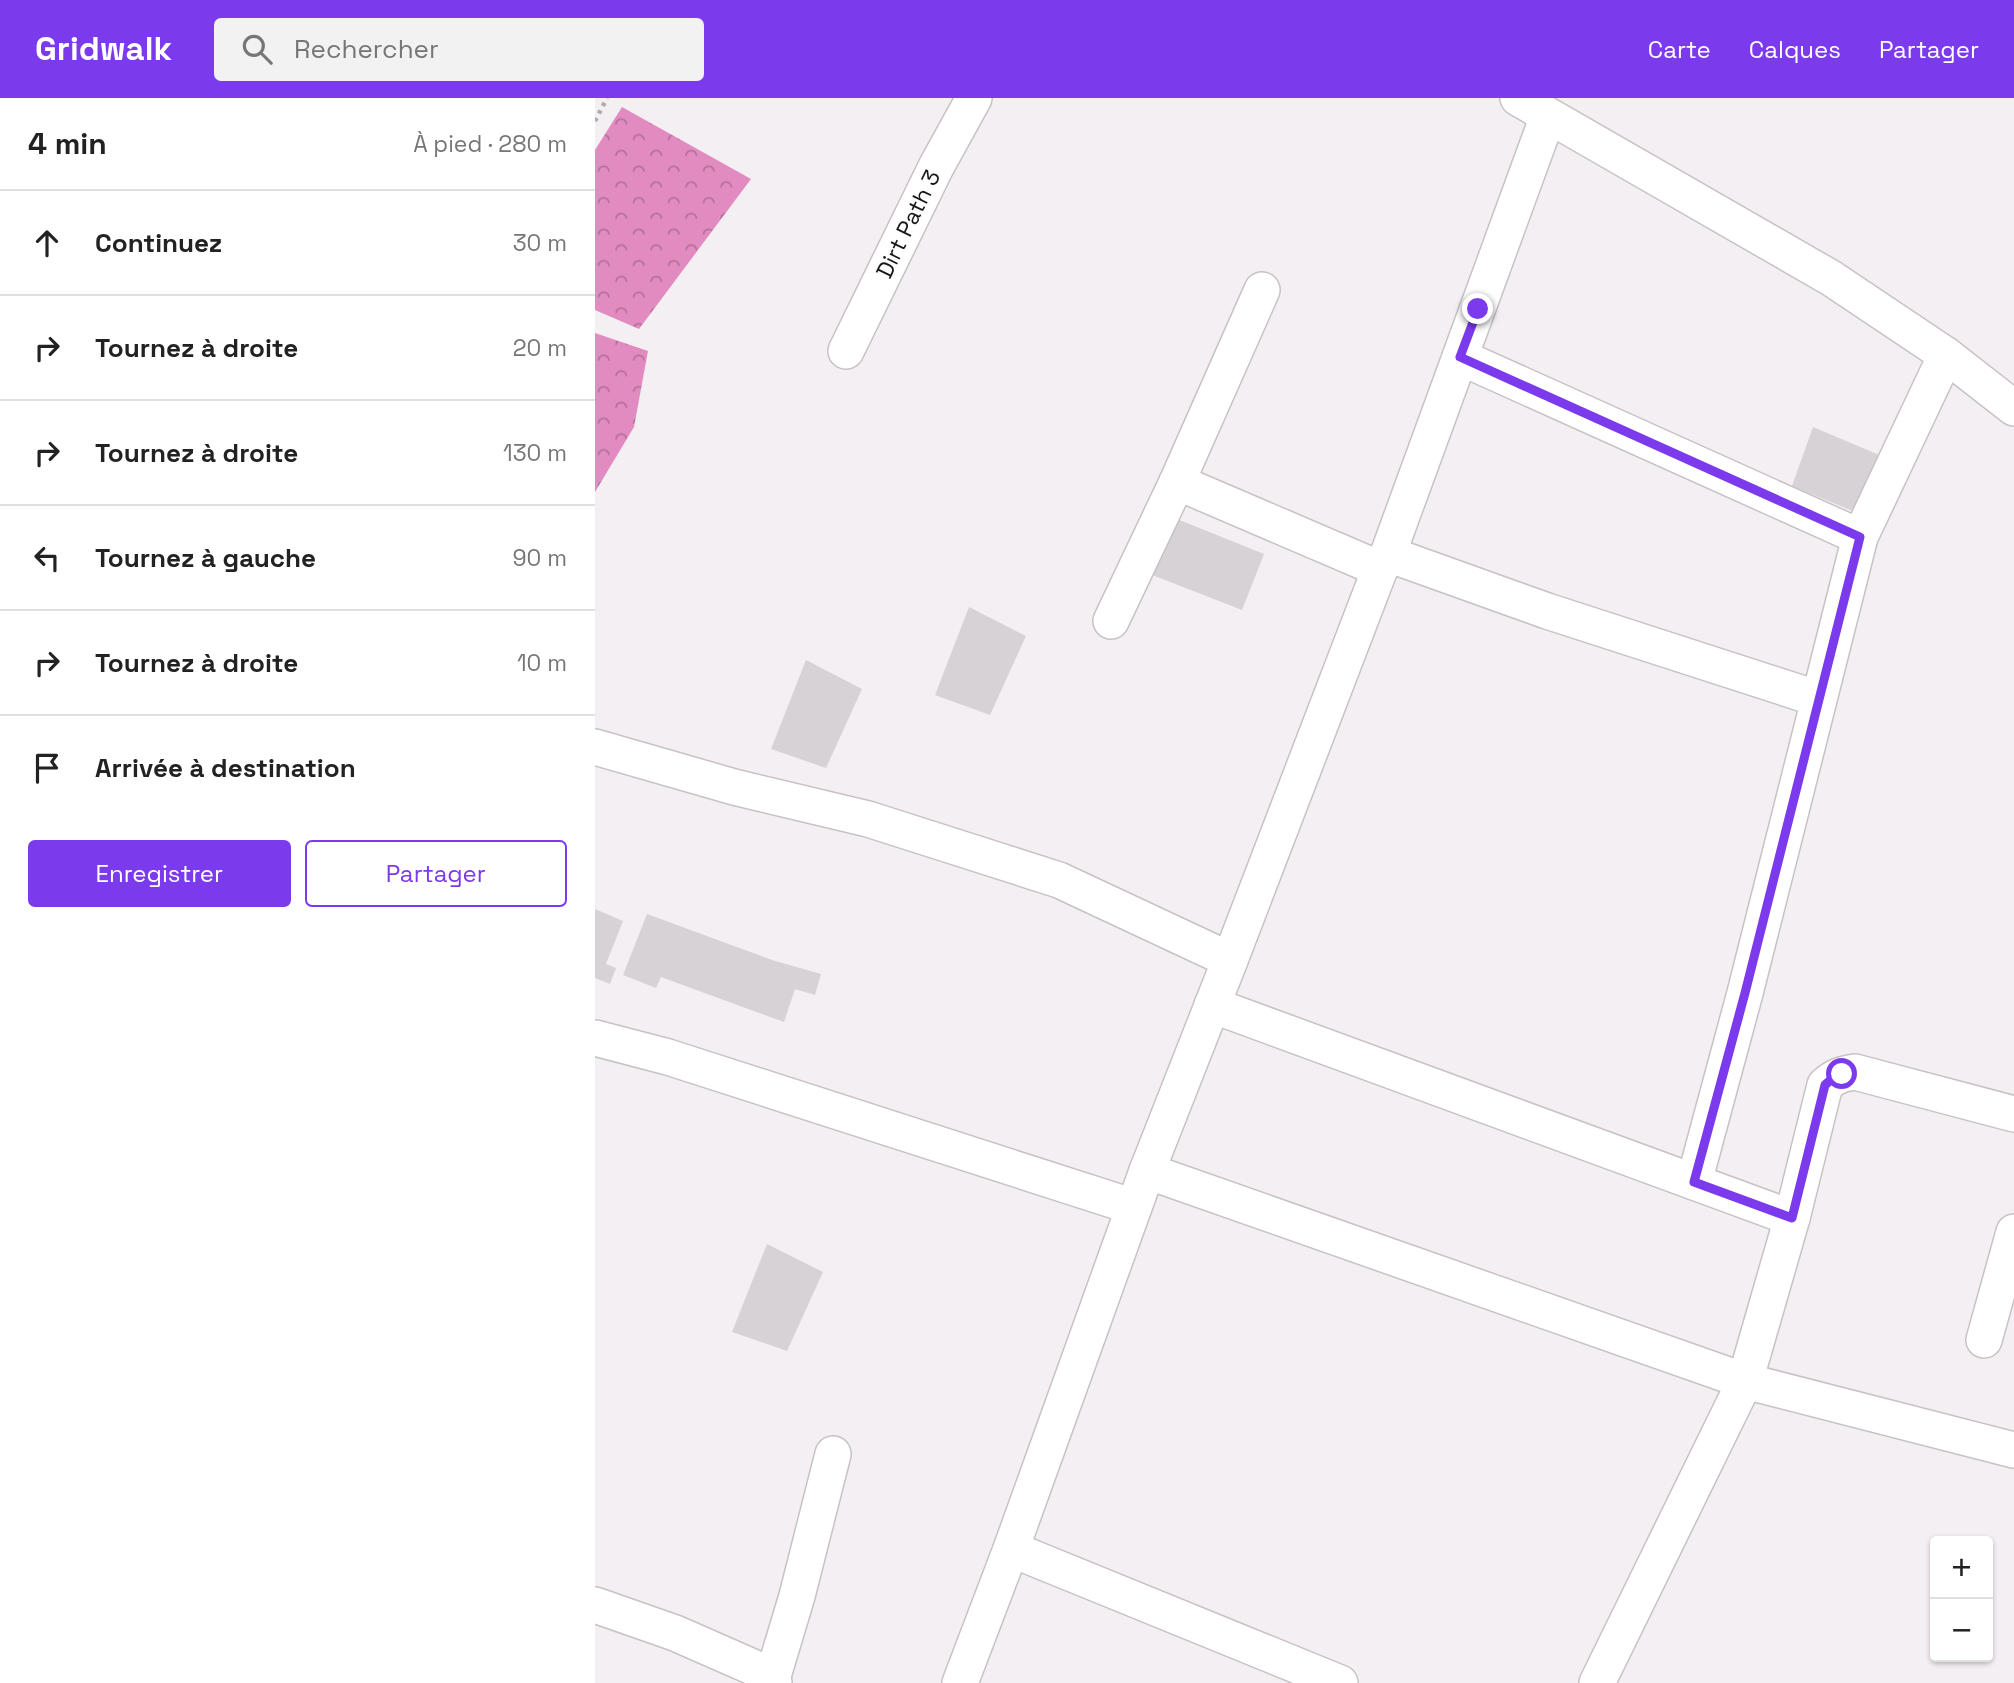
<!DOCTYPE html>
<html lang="fr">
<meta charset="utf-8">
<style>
body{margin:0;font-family:"Space Grotesk",sans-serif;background:#f2f2f2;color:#222}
.controls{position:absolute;right:21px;bottom:21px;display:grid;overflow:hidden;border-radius:7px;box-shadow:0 2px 5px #0004}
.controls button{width:63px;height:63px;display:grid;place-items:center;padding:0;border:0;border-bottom:2px solid #e0e0e0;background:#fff;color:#222;font:35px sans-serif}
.stop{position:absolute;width:21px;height:21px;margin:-16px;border:5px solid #7c3aed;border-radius:50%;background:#fff}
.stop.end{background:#7c3aed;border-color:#fff;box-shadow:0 2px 7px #0008}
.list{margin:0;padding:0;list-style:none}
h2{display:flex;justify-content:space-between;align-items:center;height:91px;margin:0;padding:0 28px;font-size:30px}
h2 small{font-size:23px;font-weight:400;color:#767676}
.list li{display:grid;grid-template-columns:46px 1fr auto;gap:21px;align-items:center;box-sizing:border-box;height:105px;padding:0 28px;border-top:2px solid #e0e0e0}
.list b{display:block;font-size:26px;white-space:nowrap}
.list em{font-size:23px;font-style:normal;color:#767676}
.actions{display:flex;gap:14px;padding:21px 28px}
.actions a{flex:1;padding:16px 0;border:2px solid #7c3aed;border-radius:7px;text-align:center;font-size:24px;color:#7c3aed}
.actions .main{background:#7c3aed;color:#fff}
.icon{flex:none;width:38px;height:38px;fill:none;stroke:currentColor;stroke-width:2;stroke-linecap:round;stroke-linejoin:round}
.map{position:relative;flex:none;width:1419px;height:1585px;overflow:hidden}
header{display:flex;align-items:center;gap:42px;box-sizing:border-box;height:98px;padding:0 35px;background:#7c3aed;color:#fff}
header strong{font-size:33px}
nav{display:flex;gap:38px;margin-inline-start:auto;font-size:24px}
.search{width:490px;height:63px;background:#f2f2f2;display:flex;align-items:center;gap:18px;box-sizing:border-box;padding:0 24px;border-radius:7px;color:#767676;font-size:26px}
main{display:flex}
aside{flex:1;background:#fff}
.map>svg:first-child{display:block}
.forest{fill:url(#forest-crowns)}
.building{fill:#d7d2d5}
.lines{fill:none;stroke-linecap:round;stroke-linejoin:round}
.street-casing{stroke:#c8c2c5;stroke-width:38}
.path{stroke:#aeaaad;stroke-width:4.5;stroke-dasharray:3.5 5;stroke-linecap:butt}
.street{stroke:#fff;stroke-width:35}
.route{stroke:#7c3aed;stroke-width:9}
.labels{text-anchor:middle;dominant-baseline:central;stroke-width:5;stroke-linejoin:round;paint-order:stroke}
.street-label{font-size:23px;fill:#171516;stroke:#fefdfe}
</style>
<header>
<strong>Gridwalk</strong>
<div class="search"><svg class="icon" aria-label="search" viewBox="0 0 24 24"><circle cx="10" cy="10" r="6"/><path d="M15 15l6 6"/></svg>Rechercher</div>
<nav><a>Carte</a><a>Calques</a><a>Partager</a></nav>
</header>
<main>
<aside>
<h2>4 min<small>À pied · 280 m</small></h2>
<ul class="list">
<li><svg class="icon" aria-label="ahead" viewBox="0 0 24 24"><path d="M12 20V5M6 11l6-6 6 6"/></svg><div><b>Continuez</b></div><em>30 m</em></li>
<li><svg class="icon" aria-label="right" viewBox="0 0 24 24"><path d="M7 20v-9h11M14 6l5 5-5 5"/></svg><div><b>Tournez à droite</b></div><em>20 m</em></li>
<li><svg class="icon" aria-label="right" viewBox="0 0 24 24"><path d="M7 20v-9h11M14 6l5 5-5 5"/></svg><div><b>Tournez à droite</b></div><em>130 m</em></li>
<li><svg class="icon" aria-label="left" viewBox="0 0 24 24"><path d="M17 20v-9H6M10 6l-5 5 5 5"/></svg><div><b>Tournez à gauche</b></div><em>90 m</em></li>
<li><svg class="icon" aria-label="right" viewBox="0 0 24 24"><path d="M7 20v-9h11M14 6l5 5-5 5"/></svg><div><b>Tournez à droite</b></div><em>10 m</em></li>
<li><svg class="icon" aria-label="arrive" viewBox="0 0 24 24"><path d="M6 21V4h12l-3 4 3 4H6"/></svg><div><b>Arrivée à destination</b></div></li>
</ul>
<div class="actions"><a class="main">Enregistrer</a><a>Partager</a></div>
</aside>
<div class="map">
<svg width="1419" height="1585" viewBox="0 0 1419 1585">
<defs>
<pattern id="forest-crowns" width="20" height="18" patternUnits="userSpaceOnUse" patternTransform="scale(1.75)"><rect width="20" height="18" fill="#e18bc1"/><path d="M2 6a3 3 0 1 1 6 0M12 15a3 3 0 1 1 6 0" fill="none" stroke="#b5709c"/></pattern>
</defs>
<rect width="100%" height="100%" fill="#f4eff2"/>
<g class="forest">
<path d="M27 9 156 81 44 231 0 212V52Z"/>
<path d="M0 235 53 253 39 329 0 394Z"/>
</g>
<g class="building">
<path d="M1218 329 1289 359 1265 416 1197 388Z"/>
<path d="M572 417 669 456 647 512 547 473Z"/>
<path d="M374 509 431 538 395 617 340 597Z"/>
<path d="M211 562 267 591 231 670 176 651Z"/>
<path d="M0 811 28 823 11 866 21 870 15 886 0 880Z"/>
<path d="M52 816 177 862 226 876 220 897 200 891 189 924 66 879 61 890 28 877Z"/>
<path d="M172 1146 228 1174 192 1253 137 1234Z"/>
</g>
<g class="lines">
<g class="street-casing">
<g id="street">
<path d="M923 0 1236 180 1351 257 1419 310"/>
<path d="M251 253 341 69 379 0"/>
<path d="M865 259 1265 439 1351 257"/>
<path d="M582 384 785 471"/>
<path d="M793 456 952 513 1224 601"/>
<path d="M516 523 582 384 667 192"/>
<path d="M0 649 139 689 273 721 464 782 635 862"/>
<path d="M617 907 1197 1120"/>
<path d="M0 940 73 959 539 1109"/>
<path d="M552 1073 1150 1283 1419 1352"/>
<path d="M1099 1084 1150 895 1265 439"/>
<path d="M1389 1242 1419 1134"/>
<path d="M416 1451 745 1585"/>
<path d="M0 1507 80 1535 178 1578 179 1585"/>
<path d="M178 1578 202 1498 238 1356"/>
<path d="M365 1585 416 1451 552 1073 635 862 785 471 793 456 953 18"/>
<path d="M1002 1585 1150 1283 1197 1120 1230 987C1240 978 1247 976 1260 974L1419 1016"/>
</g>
</g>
<path class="path" d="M0 23 12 0"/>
<use href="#street" class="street"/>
</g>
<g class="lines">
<path class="route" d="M883 211 865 259 1265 439 1150 895 1099 1084 1197 1120 1230 987 1238 980 1247 976"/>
</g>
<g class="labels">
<g class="street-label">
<text transform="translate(313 126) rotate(-64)">Dirt Path 3</text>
</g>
</g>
</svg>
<div class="controls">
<button>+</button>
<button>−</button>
</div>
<div class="stop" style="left:1247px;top:976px"></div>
<div class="stop end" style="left:883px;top:211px"></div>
</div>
</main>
